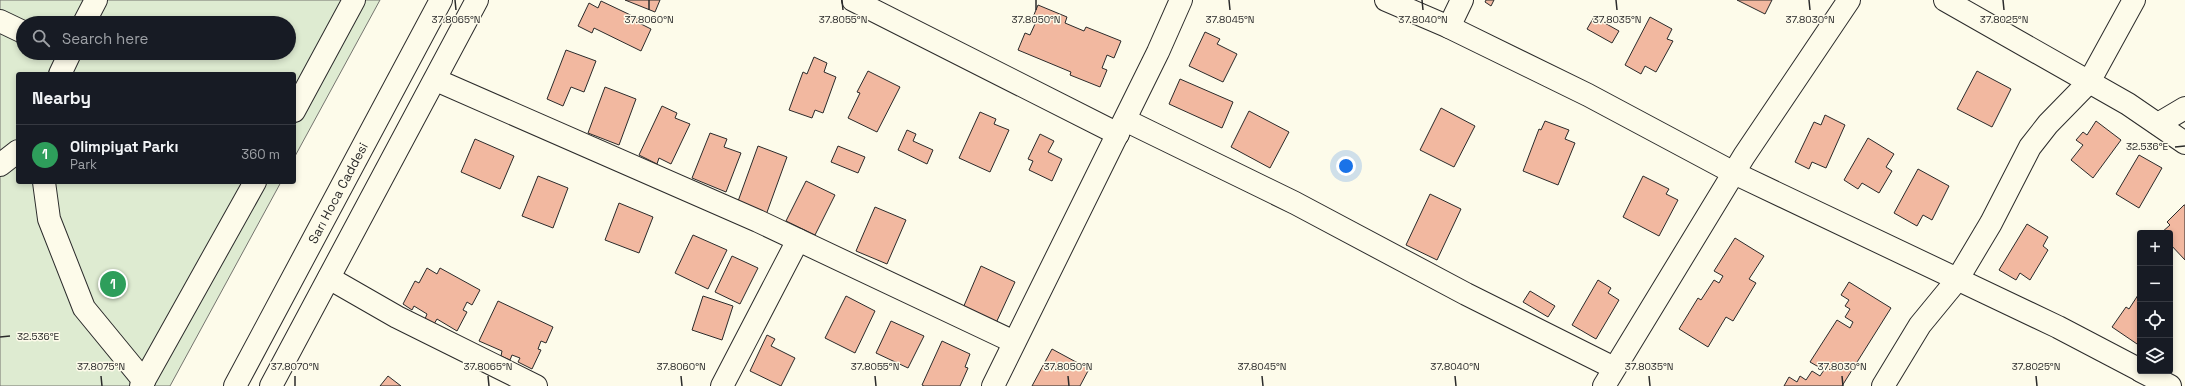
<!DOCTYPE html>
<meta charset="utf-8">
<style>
body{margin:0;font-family:"Space Grotesk",sans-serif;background:#242831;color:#f1f3f6}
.controls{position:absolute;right:12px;bottom:12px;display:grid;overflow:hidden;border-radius:4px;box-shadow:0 2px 6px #0003}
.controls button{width:36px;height:36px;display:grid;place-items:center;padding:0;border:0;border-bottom:1px solid #363941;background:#171b24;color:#f1f3f6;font:20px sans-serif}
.you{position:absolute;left:1346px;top:166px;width:14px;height:14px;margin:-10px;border:3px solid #fff;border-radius:50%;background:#1a73e8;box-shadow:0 0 0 6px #1a73e833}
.badge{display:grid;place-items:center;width:26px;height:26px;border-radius:50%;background:#1a73e8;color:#fff;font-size:13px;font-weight:700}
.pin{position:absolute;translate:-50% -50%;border:2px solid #fff;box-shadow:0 1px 4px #0006}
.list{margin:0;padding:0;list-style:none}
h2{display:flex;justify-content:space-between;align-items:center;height:52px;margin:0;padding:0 16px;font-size:17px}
h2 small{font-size:13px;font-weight:400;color:#9ea1a6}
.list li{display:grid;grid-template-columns:26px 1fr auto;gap:12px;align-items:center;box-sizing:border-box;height:60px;padding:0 16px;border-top:1px solid #363941}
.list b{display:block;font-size:15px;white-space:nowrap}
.list p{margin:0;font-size:13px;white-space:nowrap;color:#9ea1a6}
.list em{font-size:13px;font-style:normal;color:#9ea1a6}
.icon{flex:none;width:22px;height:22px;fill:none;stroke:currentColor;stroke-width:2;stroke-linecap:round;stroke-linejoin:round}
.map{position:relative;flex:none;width:2185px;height:386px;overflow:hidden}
.search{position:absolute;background:#171b24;box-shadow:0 2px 6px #0003;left:16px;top:16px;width:280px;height:44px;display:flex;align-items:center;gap:10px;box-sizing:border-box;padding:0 14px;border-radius:22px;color:#9ea1a6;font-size:15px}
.panel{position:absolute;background:#171b24;box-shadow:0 2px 6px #0003;left:16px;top:72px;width:280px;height:112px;border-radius:4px}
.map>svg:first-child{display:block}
.green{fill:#deebd1;stroke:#74746e;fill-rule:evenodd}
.building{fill:#f2b8a0;stroke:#2b2b2b}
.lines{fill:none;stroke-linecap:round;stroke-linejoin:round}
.minor-casing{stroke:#2b2b2b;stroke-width:24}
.minor{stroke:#fdfbea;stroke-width:22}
.ticks{fill:none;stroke:#2b2b2b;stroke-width:1.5}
.labels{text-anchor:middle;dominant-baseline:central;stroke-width:3;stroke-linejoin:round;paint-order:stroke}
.street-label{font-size:13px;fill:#2b2b2b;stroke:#fdfbea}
.ticks-label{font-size:10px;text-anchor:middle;fill:#2b2b2b;stroke:#fdfbea;stroke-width:3;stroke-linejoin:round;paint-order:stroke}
</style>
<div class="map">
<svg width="2185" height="386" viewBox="0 0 2185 386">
<rect width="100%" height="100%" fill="#fdfbea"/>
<path class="green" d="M0 0H380L294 158V74H18V182H281L170 386H0ZM23 23H289V53H23Z"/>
<g class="building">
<path d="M625 0H660L655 12Z"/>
<path d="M1486 0H1494L1491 6 1485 2Z"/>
<path d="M1737 0H1772L1765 14Z"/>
<path d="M601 1 641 20 639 23 651 29 641 51 594 28 592 33 578 26 589 3 598 8Z"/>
<path d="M1038 5 1067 17 1065 23 1084 31 1086 27 1121 41 1114 58 1107 55 1102 68 1107 70 1100 87 1070 75 1071 72 1018 50 1025 33 1030 35 1035 24 1031 22Z"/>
<path d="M1594 17 1619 31 1612 43 1587 29Z"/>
<path d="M1650 17 1672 29 1667 39 1673 41 1656 72 1645 66 1641 74 1625 65Z"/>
<path d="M1205 32 1220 39 1217 44 1237 54 1223 82 1189 66Z"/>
<path d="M566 50 596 61 584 92 571 87 563 106 547 99Z"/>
<path d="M814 57 827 63 824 72 836 77 823 113 815 110 812 118 789 110 803 72 807 74Z"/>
<path d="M868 71 900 87 877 132 848 118 860 93 857 92Z"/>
<path d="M1977 71 2011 89 1992 127 1957 109Z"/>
<path d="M1180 79 1233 102 1222 128 1169 104Z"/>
<path d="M605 87 636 99 619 145 588 133Z"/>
<path d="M662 106 677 113 675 118 690 124 671 164 659 158 657 164 639 155Z"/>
<path d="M1441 108 1475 126 1454 167 1420 150Z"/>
<path d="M1249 111 1289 132 1270 168 1231 147Z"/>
<path d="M980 112 996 119 994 124 1009 130 990 172 959 158Z"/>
<path d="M1825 115 1845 125 1826 168 1812 162 1809 169 1795 162 1814 122 1821 125Z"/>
<path d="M1545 121 1569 130 1565 139 1575 143 1558 185 1523 171 1539 129 1541 130Z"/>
<path d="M2096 121 2121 140 2093 178 2071 160 2083 145 2076 140 2083 132 2087 135Z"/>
<path d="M907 130 916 134 913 141 933 150 927 164 898 150Z"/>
<path d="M710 133 727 139 724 147 741 153 726 192 692 178Z"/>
<path d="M1040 134 1054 141 1048 152 1062 159 1052 181 1029 170 1033 161 1028 159Z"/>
<path d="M1868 138 1894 154 1886 167 1892 171 1879 193 1862 183 1858 189 1844 180Z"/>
<path d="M475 139 514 156 500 189 461 172Z"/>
<path d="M758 146 787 157 766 215 737 204Z"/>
<path d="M838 146 865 157 858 173 831 162Z"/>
<path d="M2139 155 2162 168 2139 208 2116 194Z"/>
<path d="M1918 169 1949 186 1932 220 1923 215 1917 226 1894 213Z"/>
<path d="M538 176 568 188 553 228 522 216Z"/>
<path d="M1643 176 1669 189 1666 194 1678 200 1659 236 1623 217Z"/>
<path d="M806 181 835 195 815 235 786 221Z"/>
<path d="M1430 194 1461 209 1437 260 1406 245Z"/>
<path d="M619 203 653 217 639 253 605 240Z"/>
<path d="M2184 205H2185V260L2170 244V233H2161L2170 225 2167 222Z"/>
<path d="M875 207 906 220 887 264 856 251Z"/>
<path d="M2027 224 2048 237 2043 246 2048 250 2030 280 2020 273 2016 280 1999 270Z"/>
<path d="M693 235 727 250 708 289 675 273Z"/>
<path d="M1735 238 1764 256 1749 279 1756 283 1733 321 1726 317 1708 347 1679 329 1698 298 1701 300 1714 280 1719 283 1723 276 1714 271Z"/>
<path d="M732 256 758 268 740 304 715 292Z"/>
<path d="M981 266 1015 282 996 323 963 308Z"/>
<path d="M427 268 437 274 440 268 480 290 472 305 467 302 463 310 467 312 457 331 437 319 434 324 425 319 427 314 414 306 412 310 403 304 415 281 419 283Z"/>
<path d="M1598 280 1611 288 1608 293 1619 300 1596 339 1572 325Z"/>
<path d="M1849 282 1891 308 1842 386H1784L1789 377 1797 382 1800 376 1806 380 1812 371 1820 376 1824 370 1810 362 1837 320 1850 328 1853 322 1845 317 1850 309 1845 306 1849 300 1841 295Z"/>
<path d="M1530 291 1555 306 1548 317 1523 302Z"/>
<path d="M2140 292V346L2112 327 2126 307 2129 309Z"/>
<path d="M703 296 733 306 722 340 692 330Z"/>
<path d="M846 296 875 311 855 353 825 338Z"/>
<path d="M498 301 553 327 546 343 541 341 538 349 541 350 532 369 518 362 520 358 512 355 510 360 501 356 502 351 479 341Z"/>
<path d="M891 321 924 336 908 368 876 353Z"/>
<path d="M767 335 775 339 771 346 795 358 781 386 750 371Z"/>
<path d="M942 341 970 354 965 367 968 368 960 386H924L922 385Z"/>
<path d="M1052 349 1089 369 1080 386H1032Z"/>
<path d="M388 376 401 386H380Z"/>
</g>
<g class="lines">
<g class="minor-casing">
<g id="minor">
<path d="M853 0 1118 134"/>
<path d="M1386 0 1449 27 1588 95 1734 173 2058 327 2140 370"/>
<path d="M1945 0 2128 104 2185 143"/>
<path d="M0 21 23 32"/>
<path d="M84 23 96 0"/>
<path d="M1449 27 1462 0"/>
<path d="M60 74 70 53"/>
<path d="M436 80 758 221 1014 342"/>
<path d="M294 111 354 0"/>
<path d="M1125 120 1295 203 1466 294 1614 368"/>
<path d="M2158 124 2185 108"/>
<path d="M0 165 18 151"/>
<path d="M44 182 49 219 84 308 144 381"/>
<path d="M329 278 397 317 536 386"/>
<path d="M2141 371 2170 386"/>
<path d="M141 386 255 182"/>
<path d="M235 386 441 0"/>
<path d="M271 386 477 0"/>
<path d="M722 386 798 240"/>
<path d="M993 386 1158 52 1181 0"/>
<path d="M1604 386 1744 156 1849 0"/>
<path d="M1883 386 1920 325 1957 280 1991 223 2030 147 2048 124 2089 82 2134 0"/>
</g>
</g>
<use href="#minor" class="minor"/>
</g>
<path class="ticks" d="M455 0 456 10M649 0V10M842 0 843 10M1036 0V10M1229 0 1230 10M1422 0 1423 10M1616 0 1617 10M1809 0 1810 10M2003 0 2004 10M2175 147 2185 146M0 337 10 336M101 376 102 386M295 376V386M488 376 489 386M681 376 682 386M875 376 876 386M1068 376 1069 386M1262 376 1263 386M1455 376 1456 386M1649 376 1650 386M1842 376 1843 386M2036 376 2037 386"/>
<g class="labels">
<g class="street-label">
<text transform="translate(338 193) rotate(-62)">Sarı Hoca Caddesi</text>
</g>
</g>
<g class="ticks-label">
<text x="456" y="23">37.8065°N</text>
<text x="649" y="23">37.8060°N</text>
<text x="843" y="23">37.8055°N</text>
<text x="1036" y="23">37.8050°N</text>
<text x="1230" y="23">37.8045°N</text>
<text x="1423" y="23">37.8040°N</text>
<text x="1617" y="23">37.8035°N</text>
<text x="1810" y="23">37.8030°N</text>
<text x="2004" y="23">37.8025°N</text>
<text x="2147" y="150">32.536°E</text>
<text x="38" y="340">32.536°E</text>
<text x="101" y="370">37.8075°N</text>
<text x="295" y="370">37.8070°N</text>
<text x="488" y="370">37.8065°N</text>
<text x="681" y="370">37.8060°N</text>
<text x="875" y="370">37.8055°N</text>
<text x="1068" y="370">37.8050°N</text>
<text x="1262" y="370">37.8045°N</text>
<text x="1455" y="370">37.8040°N</text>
<text x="1649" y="370">37.8035°N</text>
<text x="1842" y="370">37.8030°N</text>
<text x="2036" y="370">37.8025°N</text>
</g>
</svg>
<div class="controls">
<button>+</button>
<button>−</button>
<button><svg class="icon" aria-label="locate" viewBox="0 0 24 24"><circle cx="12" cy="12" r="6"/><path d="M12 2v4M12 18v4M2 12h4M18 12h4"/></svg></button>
<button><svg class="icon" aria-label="layers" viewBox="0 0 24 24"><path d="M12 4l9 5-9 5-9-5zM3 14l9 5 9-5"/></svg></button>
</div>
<div class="you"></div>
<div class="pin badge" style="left:113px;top:284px;background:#2e9e5b">1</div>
<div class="search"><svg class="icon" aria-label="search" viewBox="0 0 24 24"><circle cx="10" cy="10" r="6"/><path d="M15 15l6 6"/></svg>Search here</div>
<section class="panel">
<h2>Nearby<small></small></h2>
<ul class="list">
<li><span class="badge" style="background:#2e9e5b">1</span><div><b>Olimpiyat Parkı</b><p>Park</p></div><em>360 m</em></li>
</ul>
</section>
</div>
